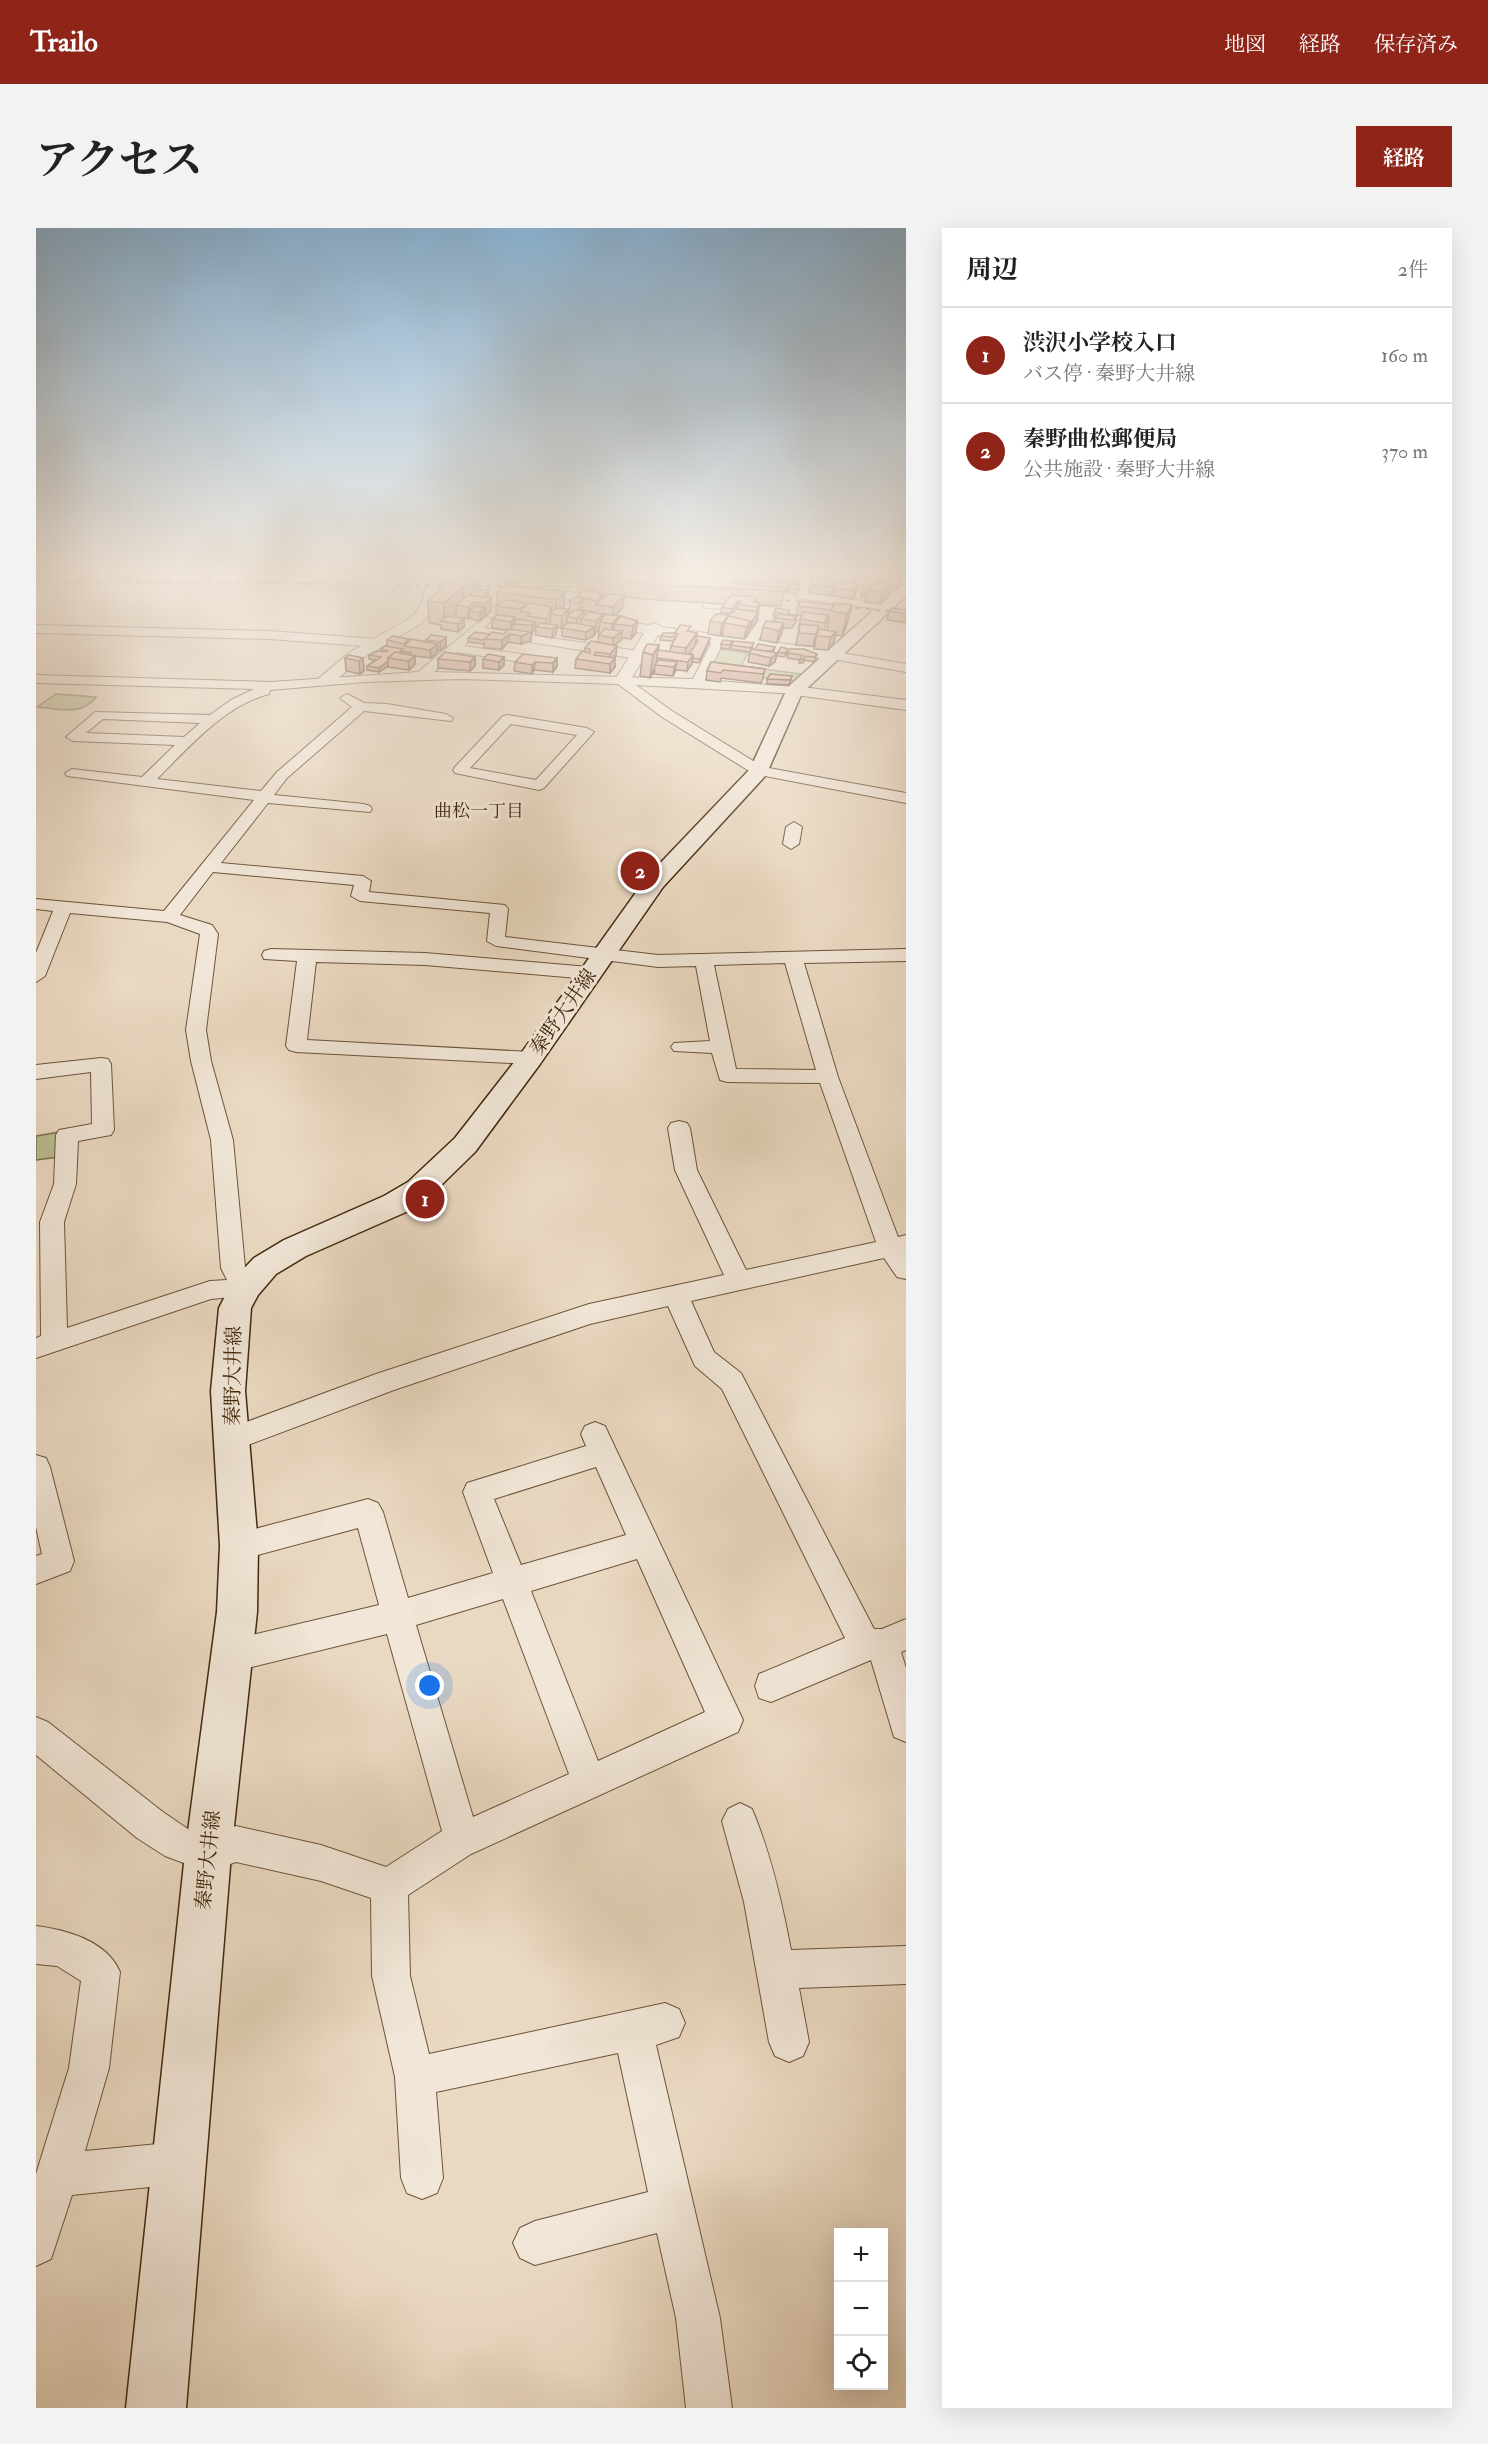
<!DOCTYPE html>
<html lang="ja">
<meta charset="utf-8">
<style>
body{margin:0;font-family:"IM FELL Double Pica","Noto Serif JP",serif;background:#f2f2f2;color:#222}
.controls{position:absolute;right:18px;bottom:18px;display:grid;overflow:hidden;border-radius:0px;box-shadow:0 6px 24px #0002}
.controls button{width:54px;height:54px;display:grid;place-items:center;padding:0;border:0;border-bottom:2px solid #e0e0e0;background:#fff;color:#222;font:30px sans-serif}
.you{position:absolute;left:394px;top:1458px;width:21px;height:21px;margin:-15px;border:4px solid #fff;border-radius:50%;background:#1a73e8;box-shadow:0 0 0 9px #1a73e833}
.badge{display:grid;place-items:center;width:39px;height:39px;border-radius:50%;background:#8f2418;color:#fff;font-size:20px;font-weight:700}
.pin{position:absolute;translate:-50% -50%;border:3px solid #fff;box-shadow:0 2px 6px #0006}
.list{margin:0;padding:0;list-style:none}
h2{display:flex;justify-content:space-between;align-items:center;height:78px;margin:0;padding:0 24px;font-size:26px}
h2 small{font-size:20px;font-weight:400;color:#767676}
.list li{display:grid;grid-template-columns:39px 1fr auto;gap:18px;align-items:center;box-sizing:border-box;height:96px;padding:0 24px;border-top:2px solid #e0e0e0}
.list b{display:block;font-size:22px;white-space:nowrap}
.list p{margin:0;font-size:20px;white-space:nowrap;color:#767676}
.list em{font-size:20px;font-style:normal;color:#767676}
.icon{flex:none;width:33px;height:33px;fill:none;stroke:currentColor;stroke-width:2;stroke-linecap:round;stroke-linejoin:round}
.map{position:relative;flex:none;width:870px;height:2180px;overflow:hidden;border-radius:0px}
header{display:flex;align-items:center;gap:36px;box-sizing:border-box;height:84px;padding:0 30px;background:#8f2418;color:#fff}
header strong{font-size:28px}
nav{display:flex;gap:33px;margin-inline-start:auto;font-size:21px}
.intro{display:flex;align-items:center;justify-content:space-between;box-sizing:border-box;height:144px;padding:0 36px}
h1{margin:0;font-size:42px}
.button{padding:15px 27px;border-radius:0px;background:#8f2418;color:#fff;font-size:21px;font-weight:700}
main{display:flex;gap:36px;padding:0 36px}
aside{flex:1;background:#fff;border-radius:0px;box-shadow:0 6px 24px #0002}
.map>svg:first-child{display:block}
.green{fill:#babe91;stroke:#7e734e;stroke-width:1.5}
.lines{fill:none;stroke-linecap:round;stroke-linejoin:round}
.pedestrian-casing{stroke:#6c5439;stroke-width:2}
.minor-casing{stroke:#6c5439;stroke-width:2}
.tertiary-casing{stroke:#6c5439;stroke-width:2}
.secondary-casing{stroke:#42280b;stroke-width:3}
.pedestrian{fill:#f1e6d7;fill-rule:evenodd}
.minor{fill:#f1e6d7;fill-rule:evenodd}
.tertiary{fill:#f1e6d7;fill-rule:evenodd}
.secondary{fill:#f1e6d7;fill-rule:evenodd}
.rail{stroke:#42280b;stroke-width:2;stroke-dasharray:5 5;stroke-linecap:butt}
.wall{fill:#c5917e;stroke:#42280b;stroke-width:1.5;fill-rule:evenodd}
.shaded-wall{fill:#a07667;stroke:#42280b;stroke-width:1.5}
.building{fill:#e5a993;stroke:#42280b;stroke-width:1.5}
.labels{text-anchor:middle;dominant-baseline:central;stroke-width:6;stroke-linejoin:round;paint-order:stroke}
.far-neighbourhood-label{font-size:18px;fill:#42280b;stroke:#f1e6d7}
.street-label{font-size:20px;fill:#42280b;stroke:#f1e6d7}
</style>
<header>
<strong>Trailo</strong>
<nav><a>地図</a><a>経路</a><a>保存済み</a></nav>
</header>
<div class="intro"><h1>アクセス</h1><a class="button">経路</a></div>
<main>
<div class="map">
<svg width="870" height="2180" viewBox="0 0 870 2180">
<rect width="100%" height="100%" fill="#ead9c2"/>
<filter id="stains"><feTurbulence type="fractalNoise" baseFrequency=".00333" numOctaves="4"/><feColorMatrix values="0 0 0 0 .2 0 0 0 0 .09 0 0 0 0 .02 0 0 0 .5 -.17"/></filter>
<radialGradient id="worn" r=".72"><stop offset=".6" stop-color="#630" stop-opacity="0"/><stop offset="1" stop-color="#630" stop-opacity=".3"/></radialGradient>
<g class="green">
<path d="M684 421 712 425 705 438 765 446 758 453 672 443Z"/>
<path d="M20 466 60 469C46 488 24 481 1 479Z"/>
<path d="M24 904 23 929 0 932V908Z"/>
</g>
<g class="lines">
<g class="pedestrian-casing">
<path id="pedestrian" d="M668 375 711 376 715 379 711 382 671 380 668 379Z"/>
</g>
<g class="minor-casing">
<g id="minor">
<path d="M39 344H52L39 353H0V347Z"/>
<path d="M288 344H299L288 354H225L219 351 225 348H285Z"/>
<path d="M764 344H775L772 365 850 376 856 379 850 382 762 370Z"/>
<path d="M576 345 582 348 580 350 399 352 393 349 399 346Z"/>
<path d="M103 347 163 348 169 351 163 354 99 352 97 350Z"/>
<path d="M466 361 545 365 551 368 524 392 518 388 535 371 469 368 453 380H445V376Z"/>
<path d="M721 378 736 379 742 383 717 419H709L707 416 724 391 715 382Z"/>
<path d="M450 388 456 392 448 400 602 423 608 427 602 431 441 406 428 418 485 426 491 430 485 434 421 424 398 444 657 451 679 408H687L689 411 669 452 758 459 765 463 763 466 600 457 636 483 727 539 870 565V575L718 546 626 489 582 456 424 451 329 454 234 462 233 466C189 477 152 520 121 551L225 563 241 544 316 479 304 470 311 466 328 475 351 476 410 486 417 490 415 493 328 483 251 550 238 567 328 576 334 578 336 581 334 584 232 575 185 635 327 648 335 653 333 664 469 677 472 681 469 709 622 727 870 721V733L768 735 802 849 862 1009 870 1007V1051L861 1049 848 1030 655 1073 678 1124 705 1145 838 1401H846L870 1391V1422L865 1424 870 1440V1514L858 1509 835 1432 735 1474 723 1470 719 1458 723 1446 809 1410 686 1161 659 1138 632 1078 554 1096 358 1162 196 1223 186 1219 182 1211 186 1203 340 1146 553 1076 688 1047 639 942 632 900 635 895 643 893 651 895 654 900 661 942 710 1042 840 1014 784 855 691 854 684 852 676 825 638 823 635 819 638 815 674 813 660 738 622 739 460 718 451 713 454 685 324 673 315 668 318 657 177 644 144 687 176 697 182 706 170 802 175 833 197 912 209 1039 221 1060 218 1067 175 1071 0 1130V1110L5 1108 4 994 18 956 20 907 23 902 56 896 55 844 0 851V837L65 830 72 831 75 836 78 902 75 907 42 913 40 956 28 994 31 1100 174 1053 191 1052 185 1040 175 912 155 833 150 802 164 706 131 694 34 685 9 748 0 754V725L17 683 0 681V671L128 683 218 572 31 548 29 545 36 541 106 549 139 517 37 513 30 509 59 484 174 487 195 472 218 461 0 455V447L235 454 382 444ZM67 491 164 495 148 509 50 505ZM749 735 780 842 700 841 678 737Z"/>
<path d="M0 397 234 403 341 411 347 415 341 419 234 411 0 405Z"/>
<path d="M795 423 870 436V444L791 430 789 427Z"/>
<path d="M472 487 551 500 558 504 508 560 503 562 419 545 417 542 419 539 467 488ZM475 496 541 507 500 552 434 540Z"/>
<path d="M758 594 766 599 763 616 755 621 747 616 750 599Z"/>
<path d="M235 721 389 725 553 739 562 745 553 751 389 737 280 734 271 812 495 824 502 826 505 830 502 834 495 836 260 824 253 822 250 818 261 733 228 731 226 727 228 723Z"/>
<path d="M559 1194 569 1198 707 1492 702 1504 435 1626 372 1667 374 1748 393 1826 629 1775 643 1781 649 1795 643 1809 620 1817 684 2090 696 2180H650L640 2090 621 2005 499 2037 484 2030 477 2015 484 2000 499 1993 612 1964 582 1825 400 1864 407 1950 401 1965 386 1971 371 1965 365 1950 359 1849 336 1748 335 1670 285 1653 200 1634 172 1644 129 1628 101 1610 0 1527V1489L12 1494 127 1584 152 1601 172 1608 200 1598 285 1617 350 1639 406 1603 351 1406 195 1444 184 1439 179 1428 184 1417 195 1412 343 1377 322 1300 203 1332 192 1328 188 1318 192 1308 332 1271 342 1275 347 1284 372 1370 457 1345 427 1264 431 1255 550 1218 545 1206 549 1198ZM560 1239 590 1307 485 1337 458 1271ZM601 1331 669 1484 562 1533 495 1363ZM467 1371 533 1546 437 1589 380 1397Z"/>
<path d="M0 1227 10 1230 14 1239 38 1333 34 1343 0 1356V1328L6 1326 0 1299Z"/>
<path d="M704 1575 716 1581C735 1626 746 1674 755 1722L870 1718V1756L763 1760 773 1814 767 1828 753 1834 739 1828 733 1814 708 1674 686 1593 692 1581Z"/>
<path d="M0 1698C31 1702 71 1713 84 1744L73 1840 49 1923 143 1914 158 1920 164 1935 158 1950 143 1956 36 1967 15 2031 0 2038V1946L33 1840 45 1753 21 1738 0 1736Z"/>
</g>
</g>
<g class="tertiary-casing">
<g id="tertiary">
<path d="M389 344H402L406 349 400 375 386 395 325 431 294 457H282L280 454 282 451 314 424 376 389 386 375 392 349Z"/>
<path d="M781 344H829L870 349V357L787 348Z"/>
<path d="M559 390 613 397 619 395 626 399 795 422 803 427 795 432 622 407 592 456 586 458 578 453 608 405 554 397 552 394Z"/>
<path d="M758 458 870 472V482L752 466 750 463 752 460Z"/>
</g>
</g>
<g class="secondary-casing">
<path id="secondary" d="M870 356V368L766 465 730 547 627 659 504 836 439 924 394 968 370 984 270 1028 240 1046 222 1067 215 1080 209 1163 222 1318 221 1384 195 1626 150 2180H90L149 1626 181 1384 184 1318 175 1163 183 1080 198 1051 218 1030 248 1012 348 968 372 954 419 910 486 824 611 649 714 541 752 459 865 357Z"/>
</g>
<use href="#pedestrian" class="pedestrian"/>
<use href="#minor" class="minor"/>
<use href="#tertiary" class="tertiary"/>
<use href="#secondary" class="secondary"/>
<g class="rail">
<path d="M0 353 559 359"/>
<path d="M730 370 870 385"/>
</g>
</g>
<g class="wall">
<path d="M95 344 91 349H77L76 345Z"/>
<path d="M256 344H275L270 349 257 347Z"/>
<path d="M400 344H426L425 348H408Z"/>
<path d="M481 344H501L494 346Z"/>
<path d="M525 344H540L539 346Z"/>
<path d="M546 344H699L733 349 764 344 761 356 752 355 750 364H748L745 378 723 377 721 392 714 402H713L712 405 708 411 686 408 687 404 684 408 672 406 674 393 685 385 686 379 688 376 621 372 588 369 587 379 579 387 583 391 601 393 600 405 595 411 586 410 585 412 578 417 580 427 577 430 579 439 574 445 539 440 540 431 548 424 549 420 562 414 563 401 558 406V408L549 412 526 408V400L531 395V394L525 400 521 399 520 406 516 410 500 407V402H499L495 405V413L485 416 472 414 466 421 448 420V415L447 416 432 414V410L454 406H468L472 402 456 400V391L460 388V378L463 376H461V364L469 358V356L484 355V359L528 363V378L525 380 532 381V388L535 386 533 385 534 373 541 370V368L545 364H542L543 349ZM546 382 558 384 548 388V383H546Z"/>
<path d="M855 344H870L868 350H867L865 356 861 360 855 359 852 369 844 376 829 374 830 370 824 369 825 365 834 360 822 358 820 364 817 371 797 368 798 360 817 355 818 348 845 353 844 354 849 355 851 349Z"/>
<path d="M441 351V361L453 366 450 370 455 383 444 393 433 390H428V399L422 404 405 401V397L393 395 392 373 421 354Z"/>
<path d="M799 353 797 361 794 368 772 364 774 356Z"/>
<path d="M753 357 763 362 760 366 751 365Z"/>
<path d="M816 377 810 399 806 408 800 407 797 416 792 422 778 421 780 413 777 418 760 417 763 400H762L766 387H760L762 378ZM793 390 791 402H788L791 391Z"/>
<path d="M870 382V395L851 392 853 383Z"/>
<path d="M738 384 753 386 761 392 756 400H747L745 407 741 415 724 412 727 399 739 394 740 388H737Z"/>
<path d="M654 404 661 405V408L674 410 673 414 663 435 656 434 651 443 640 442 637 448 618 446 619 442 614 450 604 448 607 424 623 417 622 422 634 424 635 418 639 411 637 413 624 412 625 408 639 405Z"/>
<path d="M410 409V418L404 423 401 422V425L395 430 379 428V436L373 442 352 439V438L343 444 331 442V438L339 432 333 431V427L345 423V421L351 418V412L373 411V412L390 414V412Z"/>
<path d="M696 413V417L717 420 716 421 719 422 739 419 737 425H741L739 434 733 438 712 434 714 424 695 421V417L693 421 685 420V416Z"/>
<path d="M742 424 751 425 748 429 741 428Z"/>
<path d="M752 425 781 426 778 434 768 432 767 435H763L764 432 751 430Z"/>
<path d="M439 429V438L434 443 402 440V431Z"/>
<path d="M468 429V437L463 442 447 440V431Z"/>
<path d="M309 430H327L328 443 324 446 310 443Z"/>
<path d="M521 430V438L517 444 498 442 496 446 478 443 479 434Z"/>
<path d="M675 434 729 441 727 450 725 455 685 450 684 454 670 452 671 443Z"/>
<path d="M756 448 753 457 731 456V451Z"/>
</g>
<g class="shaded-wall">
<path d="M847 345 845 353 839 361 841 353Z"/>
<path d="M867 348 865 356 861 360 863 352Z"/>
<path d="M441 351V363L433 371V359Z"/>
<path d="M822 356 820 364 817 371 819 363Z"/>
<path d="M855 357 852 369 844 376 847 364Z"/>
<path d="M428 358V378L420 377V387L412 394 408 393V375Z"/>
<path d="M453 362V366L446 373V369Z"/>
<path d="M528 363V378L519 384 520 372Z"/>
<path d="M567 366 566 378 560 377V373Z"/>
<path d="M588 367 587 379 576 391 577 379Z"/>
<path d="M455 370V383L449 388V376Z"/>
<path d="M547 371 546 383 542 387 543 375Z"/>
<path d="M702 373 700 385 695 391 696 381Z"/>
<path d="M438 374V383H433V390L432 391V379Z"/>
<path d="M724 375 721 392 714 402 716 394 720 387 721 379Z"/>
<path d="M816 377 810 399 806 408 811 386Z"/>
<path d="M516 379 514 396 510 400V391L513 382Z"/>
<path d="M448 380V388L444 393V384Z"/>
<path d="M532 381 531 394 525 400 526 388Z"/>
<path d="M548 383V391H545L544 399 540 403 541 390Z"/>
<path d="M567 386 566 394H564L563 401 559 406 560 393Z"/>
<path d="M692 387 690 396 688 395 687 404 684 408 686 395Z"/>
<path d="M583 388 582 397 578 396V405L575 408 576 396Z"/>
<path d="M479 389V396H476V401L475 402V394Z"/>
<path d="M428 390V399L422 404V396Z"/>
<path d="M601 393 600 405 595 411 597 398Z"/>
<path d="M714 393 712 405 708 411 711 399Z"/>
<path d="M499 394V402L496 405V397Z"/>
<path d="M748 395 745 407 741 415 743 403Z"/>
<path d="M521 397 520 406 516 410 517 401Z"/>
<path d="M783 398 781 408 777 418 780 406Z"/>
<path d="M558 399V408L549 412 550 404Z"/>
<path d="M586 403 585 412 577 418V410Z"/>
<path d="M495 404V413L485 416V408Z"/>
<path d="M800 404 797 416 792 422 795 409Z"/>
<path d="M661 405 659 418 648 433 650 420Z"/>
<path d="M473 406 472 414 466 421V412Z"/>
<path d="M410 409V418L404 423V414Z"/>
<path d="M674 410 673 414 663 435 664 431Z"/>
<path d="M401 416V425L395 430 394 422Z"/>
<path d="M623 417 620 437 614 450 617 427Z"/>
<path d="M581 418 580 427 573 435 574 426Z"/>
<path d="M741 425 739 434 733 438 735 430Z"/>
<path d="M657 427 656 436 651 443 652 434Z"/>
<path d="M379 428V436L373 442 372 433Z"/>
<path d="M439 429V438L434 443V434Z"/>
<path d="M468 429V437L463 442V434Z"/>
<path d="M327 430 328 443 324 446 323 433Z"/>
<path d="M521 430V438L517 444V435Z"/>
<path d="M579 430V439L574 445V436Z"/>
<path d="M352 433V438L343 444V440Z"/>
<path d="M499 434 498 442 496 446V437Z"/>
<path d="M641 434 639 443 637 448 638 439Z"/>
</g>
<g class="building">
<rect x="76" y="344" width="15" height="1"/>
<path d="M586 344H699L750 351V355L696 351V355L748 360V363L623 357 543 349 544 346 586 348Z"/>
<path d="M734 344H764L762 348 749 346V349H753L752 356 746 355H750V351L733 349Z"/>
<path d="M823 344H843L847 345 841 353 818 348Z"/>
<path d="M855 346 867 348 863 352 851 349Z"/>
<path d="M425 350 441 351 433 359 418 356Z"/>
<path d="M777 350 799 353 796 359 774 356Z"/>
<path d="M802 353 822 356 819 363 798 360Z"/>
<path d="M412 354H421L418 356 412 355Z"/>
<path d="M472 354 484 355 482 358 469 356Z"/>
<path d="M841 354 855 357 847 364 832 362Z"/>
<path d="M411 355 428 358 408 375 392 373Z"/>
<path d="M753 357H764L761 362 752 361Z"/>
<path d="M468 358 528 363 525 366H528L520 372 461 364Z"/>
<path d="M441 361 453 362 446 369 434 367Z"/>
<path d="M548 361 567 366 560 373 541 368Z"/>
<path d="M827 361 832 362 831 366 825 365Z"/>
<path d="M571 366 588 367 577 379 560 377Z"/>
<path d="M432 367 455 370 449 376 438 374 432 379 420 377Z"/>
<path d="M695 367 718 369 720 371 718 374 724 375 721 379 702 376 704 373H702L696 381 686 379Z"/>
<path d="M538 370 547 371 543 375 534 373Z"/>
<path d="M470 372 491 375 484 381 460 378Z"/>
<path d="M765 373 798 377 795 382 762 378Z"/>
<path d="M493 375 516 379 513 382H515L510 391 491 388 495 385 484 383Z"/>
<path d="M799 375 816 377 811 386 795 383Z"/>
<path d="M438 378 448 380 444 384 433 383Z"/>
<path d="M521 380 532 381 526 388 514 386Z"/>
<path d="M740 380 754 382 752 386 762 387 759 391 760 388 744 386 745 385 738 384Z"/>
<path d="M855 380 870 382V386L853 383Z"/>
<path d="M700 381 722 384 716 394 693 388 691 390 692 387 683 386 684 385H697Z"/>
<path d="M539 382 548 383 541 390 531 389Z"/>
<path d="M553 384 567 386 560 393 545 391Z"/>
<path d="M767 384 792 387 789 395 764 391Z"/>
<path d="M569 386 583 388 576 396 564 394Z"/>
<path d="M680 386 692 387 686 395 674 393Z"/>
<path d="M742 386 760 388 758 392 739 390Z"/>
<path d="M461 387 479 389 475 394 456 391Z"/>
<path d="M411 388 428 390 422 396 405 393Z"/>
<path d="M585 388 601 393 597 398 578 396Z"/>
<path d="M693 388 714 393 711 399 688 395Z"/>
<path d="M482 391 499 394 496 397 476 396Z"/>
<path d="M730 393 748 395 743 403 727 399Z"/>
<path d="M504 395 521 397 517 401 500 399Z"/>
<path d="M531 395H538L558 399 550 404 526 400Z"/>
<path d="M764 396 783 398 780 406 763 405Z"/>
<path d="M644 397 655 398 651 403 661 405 650 420 635 418 642 406 639 405Z"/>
<path d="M473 401 495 404 485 408 473 406 466 412 448 411 456 404 468 406Z"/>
<path d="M568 401 586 403 577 410 563 407Z"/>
<path d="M783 401 800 404 795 409 781 408Z"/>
<path d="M439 404 454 406 447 412 432 410Z"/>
<path d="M627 405H639L638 409 625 408Z"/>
<path d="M395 407 410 409 404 414 390 412Z"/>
<path d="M356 408 373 411 368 416 351 412Z"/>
<path d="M661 408 674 410 664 431 657 430V426H653L662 413 660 412Z"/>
<path d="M375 411 401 416 394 422 368 418Z"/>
<path d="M687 412 696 413 694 417 685 416Z"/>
<path d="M555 413 581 418 574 426 560 424 558 427 579 430 574 436 540 431 546 423 554 425V421L549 420Z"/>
<path d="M698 413 718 415 715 420 695 417Z"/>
<path d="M611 416 623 417 617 427 607 424Z"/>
<path d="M722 416 739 419 736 423 719 422Z"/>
<path d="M349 418 367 421 362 425 359 424 352 430V433L343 440 331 438 345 429 333 427 341 423 350 424 352 423 345 421Z"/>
<path d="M745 419 752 421 749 425 742 424Z"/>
<path d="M716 421 741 425 735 430 713 425Z"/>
<path d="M754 421H768L781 426 779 429 768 428V431H764L766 427 752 425Z"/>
<path d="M622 422 657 427 652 434 621 430Z"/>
<path d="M366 423 375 425 373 427 364 425Z"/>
<path d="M359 424 379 428 372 433 352 430Z"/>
<path d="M409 424 439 429 434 434 402 431Z"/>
<path d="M452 426 468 429 463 434 447 431Z"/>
<path d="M487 426 521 430 517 435 499 434 496 437 479 434Z"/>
<path d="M313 427 327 430 323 433 309 430Z"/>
<path d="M622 432 641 434 638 439 619 437Z"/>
<path d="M675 434 729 441 727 446 687 442 685 445 671 443Z"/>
<path d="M734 446 756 448 754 452 731 451Z"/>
</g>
<linearGradient id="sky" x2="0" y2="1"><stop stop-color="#8ab5d8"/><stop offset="0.53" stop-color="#f6eee4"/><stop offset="1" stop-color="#f6eee4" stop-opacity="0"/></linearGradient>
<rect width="870" height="650" fill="url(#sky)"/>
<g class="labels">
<g class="far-neighbourhood-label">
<text x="443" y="583">曲松一丁目</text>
</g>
<g class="street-label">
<text transform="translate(527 784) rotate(-55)">秦野大井線</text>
<text transform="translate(197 1148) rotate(-89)">秦野大井線</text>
<text transform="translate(172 1632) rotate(-84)">秦野大井線</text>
</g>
</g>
<rect width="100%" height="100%" filter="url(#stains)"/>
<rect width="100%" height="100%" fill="url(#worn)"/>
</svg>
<div class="controls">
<button>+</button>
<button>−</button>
<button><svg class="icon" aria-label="locate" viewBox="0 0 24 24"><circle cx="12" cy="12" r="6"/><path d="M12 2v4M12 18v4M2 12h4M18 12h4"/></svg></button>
</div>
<div class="you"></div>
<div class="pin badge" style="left:389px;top:971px">1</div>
<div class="pin badge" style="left:604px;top:643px">2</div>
</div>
<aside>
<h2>周辺<small>2件</small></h2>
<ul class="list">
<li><span class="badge">1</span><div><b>渋沢小学校入口</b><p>バス停 · 秦野大井線</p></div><em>160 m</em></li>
<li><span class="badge">2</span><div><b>秦野曲松郵便局</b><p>公共施設 · 秦野大井線</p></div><em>370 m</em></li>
</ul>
</aside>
</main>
